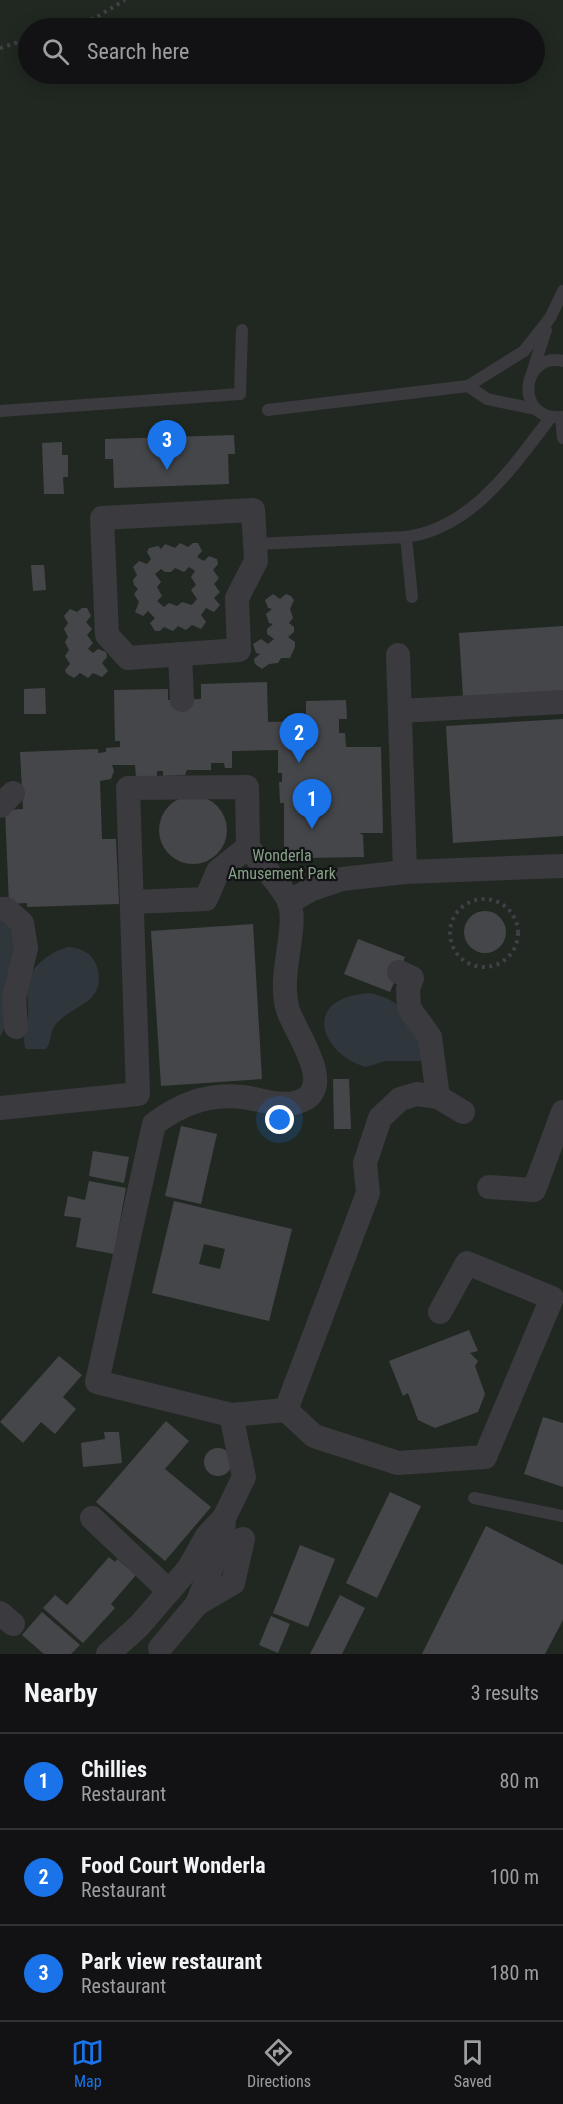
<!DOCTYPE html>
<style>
body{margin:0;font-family:"Roboto Condensed",sans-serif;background:#1f2022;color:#f1f3f6}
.you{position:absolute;left:280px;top:1120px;width:21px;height:21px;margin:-15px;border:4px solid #fff;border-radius:50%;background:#1a73e8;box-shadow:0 0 0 9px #1a73e833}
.badge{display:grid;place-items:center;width:39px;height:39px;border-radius:50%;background:#1a73e8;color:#fff;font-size:20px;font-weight:700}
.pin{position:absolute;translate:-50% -50px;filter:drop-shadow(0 2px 3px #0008)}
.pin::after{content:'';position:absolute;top:32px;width:21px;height:18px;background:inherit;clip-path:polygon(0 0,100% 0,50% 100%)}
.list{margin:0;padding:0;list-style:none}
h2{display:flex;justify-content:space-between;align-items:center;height:78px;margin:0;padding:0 24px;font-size:26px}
h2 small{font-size:20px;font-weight:400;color:#9c9ea0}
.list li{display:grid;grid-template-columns:39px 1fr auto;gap:18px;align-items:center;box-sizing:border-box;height:96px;padding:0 24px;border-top:2px solid #313234}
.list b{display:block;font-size:22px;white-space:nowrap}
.list p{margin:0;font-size:20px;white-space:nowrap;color:#9c9ea0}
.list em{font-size:20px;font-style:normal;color:#9c9ea0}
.icon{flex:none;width:33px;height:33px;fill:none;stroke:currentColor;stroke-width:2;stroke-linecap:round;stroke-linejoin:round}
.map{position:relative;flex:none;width:563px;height:1654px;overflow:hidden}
.search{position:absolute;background:#121214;box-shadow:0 3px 15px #0003;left:18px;right:18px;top:18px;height:66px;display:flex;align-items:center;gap:15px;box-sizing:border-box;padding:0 21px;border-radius:33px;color:#9c9ea0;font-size:22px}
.sheet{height:366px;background:#121214}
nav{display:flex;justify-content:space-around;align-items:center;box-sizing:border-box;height:84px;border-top:2px solid #313234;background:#121214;font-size:16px;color:#9c9ea0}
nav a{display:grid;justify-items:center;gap:3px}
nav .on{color:#1a73e8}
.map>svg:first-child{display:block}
.green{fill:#212821;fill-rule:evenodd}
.water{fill:#2f373d}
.building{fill:#45464a;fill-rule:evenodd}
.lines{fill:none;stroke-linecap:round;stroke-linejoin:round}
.path{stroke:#404146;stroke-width:4;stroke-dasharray:3 4.5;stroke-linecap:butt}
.lane{stroke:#3a3a3f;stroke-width:12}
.street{stroke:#3a3a3f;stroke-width:24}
.labels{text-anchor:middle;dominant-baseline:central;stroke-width:4.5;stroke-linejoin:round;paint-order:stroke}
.park-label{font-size:16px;fill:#84a286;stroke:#131315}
</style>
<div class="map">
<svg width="563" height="1654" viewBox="0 0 563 1654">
<rect width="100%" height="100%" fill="#18181a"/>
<path class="green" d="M0 0H563V1654H0ZM28 28H534V74H28Z"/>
<g class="water">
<path d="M0 920 10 928 15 938 7 1023 0 1037Z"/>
<path d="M68 947C81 948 93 953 97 967 108 1005 68 1005 54 1027 50 1034 51 1043 46 1049H26C21 1038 27 1029 28 1017 29 1007 27 998 27 988 28 967 50 952 68 947Z"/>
<path d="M369 993C411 1001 412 1026 428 1061H385L366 1067C319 1053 301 998 369 993Z"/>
</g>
<g class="building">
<path d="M234 435 235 454H228L229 484 114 488 113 459H105V439Z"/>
<path d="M62 442V455H68V477H63L64 494H44L42 443Z"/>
<path d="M180 543 188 547 193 543H198L202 551 197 557 204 561 209 556 217 559 218 564 213 570 219 578 214 584 220 592 214 598 220 605 214 612 206 608 201 615 206 622 201 629 192 625 186 630 178 626 173 631 164 627 160 631H155L150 623 155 618 148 611 143 616 135 612 139 602 134 594 138 589 134 585 133 580 137 575 133 567 139 561 147 564 151 559 147 552 149 548 158 546 161 549 165 544 175 548ZM189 567 195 571 191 577 196 585 191 590 197 599 192 605 182 602 177 606 169 603 164 607 157 601 162 596 157 587 161 582 155 574 161 569 165 572H171L175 568 184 572Z"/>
<path d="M31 565H44L46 590 33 591Z"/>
<path d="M273 594 280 599 286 594 291 596 294 600 290 609 293 618 289 623 294 627V632L288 637 295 642V647L290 658H281L278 663 269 664 262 669 255 664 254 659 260 654 256 653 253 644 261 639 268 644 274 639 267 634V629L273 624 269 623 266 614 272 609 268 608 265 600Z"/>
<path d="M82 608H87L91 616 86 622 92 629 87 635 93 643 88 649 93 653 98 649 106 652 107 657 102 663 108 671 102 677 93 673 88 678 80 673 74 678 67 674 65 670 70 664 65 656 69 650 65 642 68 637 64 629 68 623 64 616 70 609 77 612Z"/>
<path d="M563 626V691L463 697 459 633Z"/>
<path d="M267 682 268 722 306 721V701L346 700 347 719H339V733H345L346 747H381L383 833H359L363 835 364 857 303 858V861H284V803H280L279 782H282V773H278V750L232 751V768H225L224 763H211V770H187L185 775 163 776V771H157V778H136L135 765H112L114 771 111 779 100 781 102 839H116L119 904 27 907V903L9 904 5 810 23 809 20 752 98 749V753L106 752V748L120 747V741H115L114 690 168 689V700L201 699V684Z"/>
<path d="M45 688 46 714H24V689Z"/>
<path d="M563 719V836L453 843 446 726Z"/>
<circle cx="193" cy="830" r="34"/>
<circle cx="485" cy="932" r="21"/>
<path d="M253 924 262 1079 161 1086 151 931Z"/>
<path d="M358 939 405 957 390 992 344 974Z"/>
<path d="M333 1079H349L351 1129H334Z"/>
<path d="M181 1126 217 1134 201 1204 165 1196Z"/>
<path d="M93 1151 129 1157 124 1183 89 1176Z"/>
<path d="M89 1181 126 1188 114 1254 76 1247 81 1218 64 1216 68 1196 85 1200Z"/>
<path d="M174 1201 292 1229 269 1321 152 1293ZM204 1244 225 1249 220 1269 199 1264Z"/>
<path d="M469 1330 478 1351 470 1353 478 1361 475 1366 485 1394 478 1412 435 1428 418 1420 408 1393 403 1396 389 1361Z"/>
<path d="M59 1356 82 1375 63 1397 76 1409 55 1434 41 1422 23 1443 0 1422Z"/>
<path d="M543 1417 563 1423V1487L524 1474Z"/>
<path d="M166 1421 189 1441 165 1469 211 1507 165 1561 96 1502Z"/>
<path d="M104 1432H119L122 1463 83 1467 81 1443 105 1439Z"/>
<circle cx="218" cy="1462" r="14"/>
<path d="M390 1492 421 1506 377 1598 346 1583Z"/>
<path d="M486 1526 563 1565V1620L545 1654H422Z"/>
<path d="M300 1545 335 1559 308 1627 273 1613Z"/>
<path d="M109 1557 115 1562 117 1559 136 1575 111 1604 115 1608 83 1643 43 1608 55 1595 67 1605Z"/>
<path d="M340 1595 365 1608 342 1654H310Z"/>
<path d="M42 1612 80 1645 71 1654H44L22 1635Z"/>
<path d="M271 1616 290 1624 278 1653 259 1645Z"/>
</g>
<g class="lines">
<g class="path">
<path d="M62 28 95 18 125 0"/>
<path d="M0 48 28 39"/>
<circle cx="484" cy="933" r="34"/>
</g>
<g class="lane">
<path d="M563 361C521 351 513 422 563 417"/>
<path d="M532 373 546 330"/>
<path d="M468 386 487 399 535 409"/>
<path d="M268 410 468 386 524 351 550 318 563 291"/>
<path d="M0 411 240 394 242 330"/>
<path d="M561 417 563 438"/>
<path d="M406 537 412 597"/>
<path d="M255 544 406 537C473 528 513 466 551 417"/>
<path d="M474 1498 563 1516"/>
</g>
<g class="street">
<path d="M253 510 256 561 237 598 239 650 128 658 107 635 102 518Z"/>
<path d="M180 654 182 700"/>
<path d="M398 655 405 872"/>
<path d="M400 711 563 702"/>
<path d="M0 806 13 793"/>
<path d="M248 847C258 860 283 887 289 901 299 928 277 975 288 1010 295 1032 333 1082 305 1099 286 1110 262 1099 242 1097 209 1093 180 1104 154 1124L97 1382 231 1415 286 1410 368 1193 365 1163 380 1118 400 1099 417 1094 438 1097 463 1112"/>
<path d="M289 902 310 890 342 879 405 872 563 866"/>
<path d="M0 909H6L22 923 26 948 14 998 16 1027"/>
<path d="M399 972 412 978 408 989 409 1008 430 1037 438 1097"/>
<path d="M0 1108 138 1094 128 788 247 787 248 847 218 871 206 899 132 902"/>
<path d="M489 1187 534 1190 563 1112"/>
<path d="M286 1410 314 1436 398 1463 485 1457 552 1298 467 1263 440 1312"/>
<path d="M92 1518 169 1591"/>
<path d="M197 1604 223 1539 224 1518"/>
<path d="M0 1613 13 1624"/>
<path d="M160 1648 197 1604 233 1583 243 1539"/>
<path d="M108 1654 139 1626 189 1568 207 1536 224 1518 244 1477 231 1415"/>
</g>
</g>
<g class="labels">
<g class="park-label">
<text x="282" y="855">Wonderla<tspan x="282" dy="18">Amusement Park</tspan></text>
</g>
</g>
</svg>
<div class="you"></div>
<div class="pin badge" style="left:312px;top:829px">1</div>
<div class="pin badge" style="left:299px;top:763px">2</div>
<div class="pin badge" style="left:167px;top:470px">3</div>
<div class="search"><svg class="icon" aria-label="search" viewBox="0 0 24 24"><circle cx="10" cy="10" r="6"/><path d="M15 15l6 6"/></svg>Search here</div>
</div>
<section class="sheet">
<h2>Nearby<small>3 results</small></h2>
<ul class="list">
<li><span class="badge">1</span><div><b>Chillies</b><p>Restaurant</p></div><em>80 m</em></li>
<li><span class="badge">2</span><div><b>Food Court Wonderla</b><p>Restaurant</p></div><em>100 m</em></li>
<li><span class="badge">3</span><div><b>Park view restaurant</b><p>Restaurant</p></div><em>180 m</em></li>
</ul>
</section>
<nav>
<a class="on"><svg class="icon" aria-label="map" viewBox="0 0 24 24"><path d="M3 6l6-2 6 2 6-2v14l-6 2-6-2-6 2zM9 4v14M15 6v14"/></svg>Map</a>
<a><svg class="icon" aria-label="directions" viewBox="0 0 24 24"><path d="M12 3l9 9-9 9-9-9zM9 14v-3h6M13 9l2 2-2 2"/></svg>Directions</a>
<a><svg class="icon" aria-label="saved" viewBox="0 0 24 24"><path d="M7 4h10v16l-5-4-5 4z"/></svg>Saved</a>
</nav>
